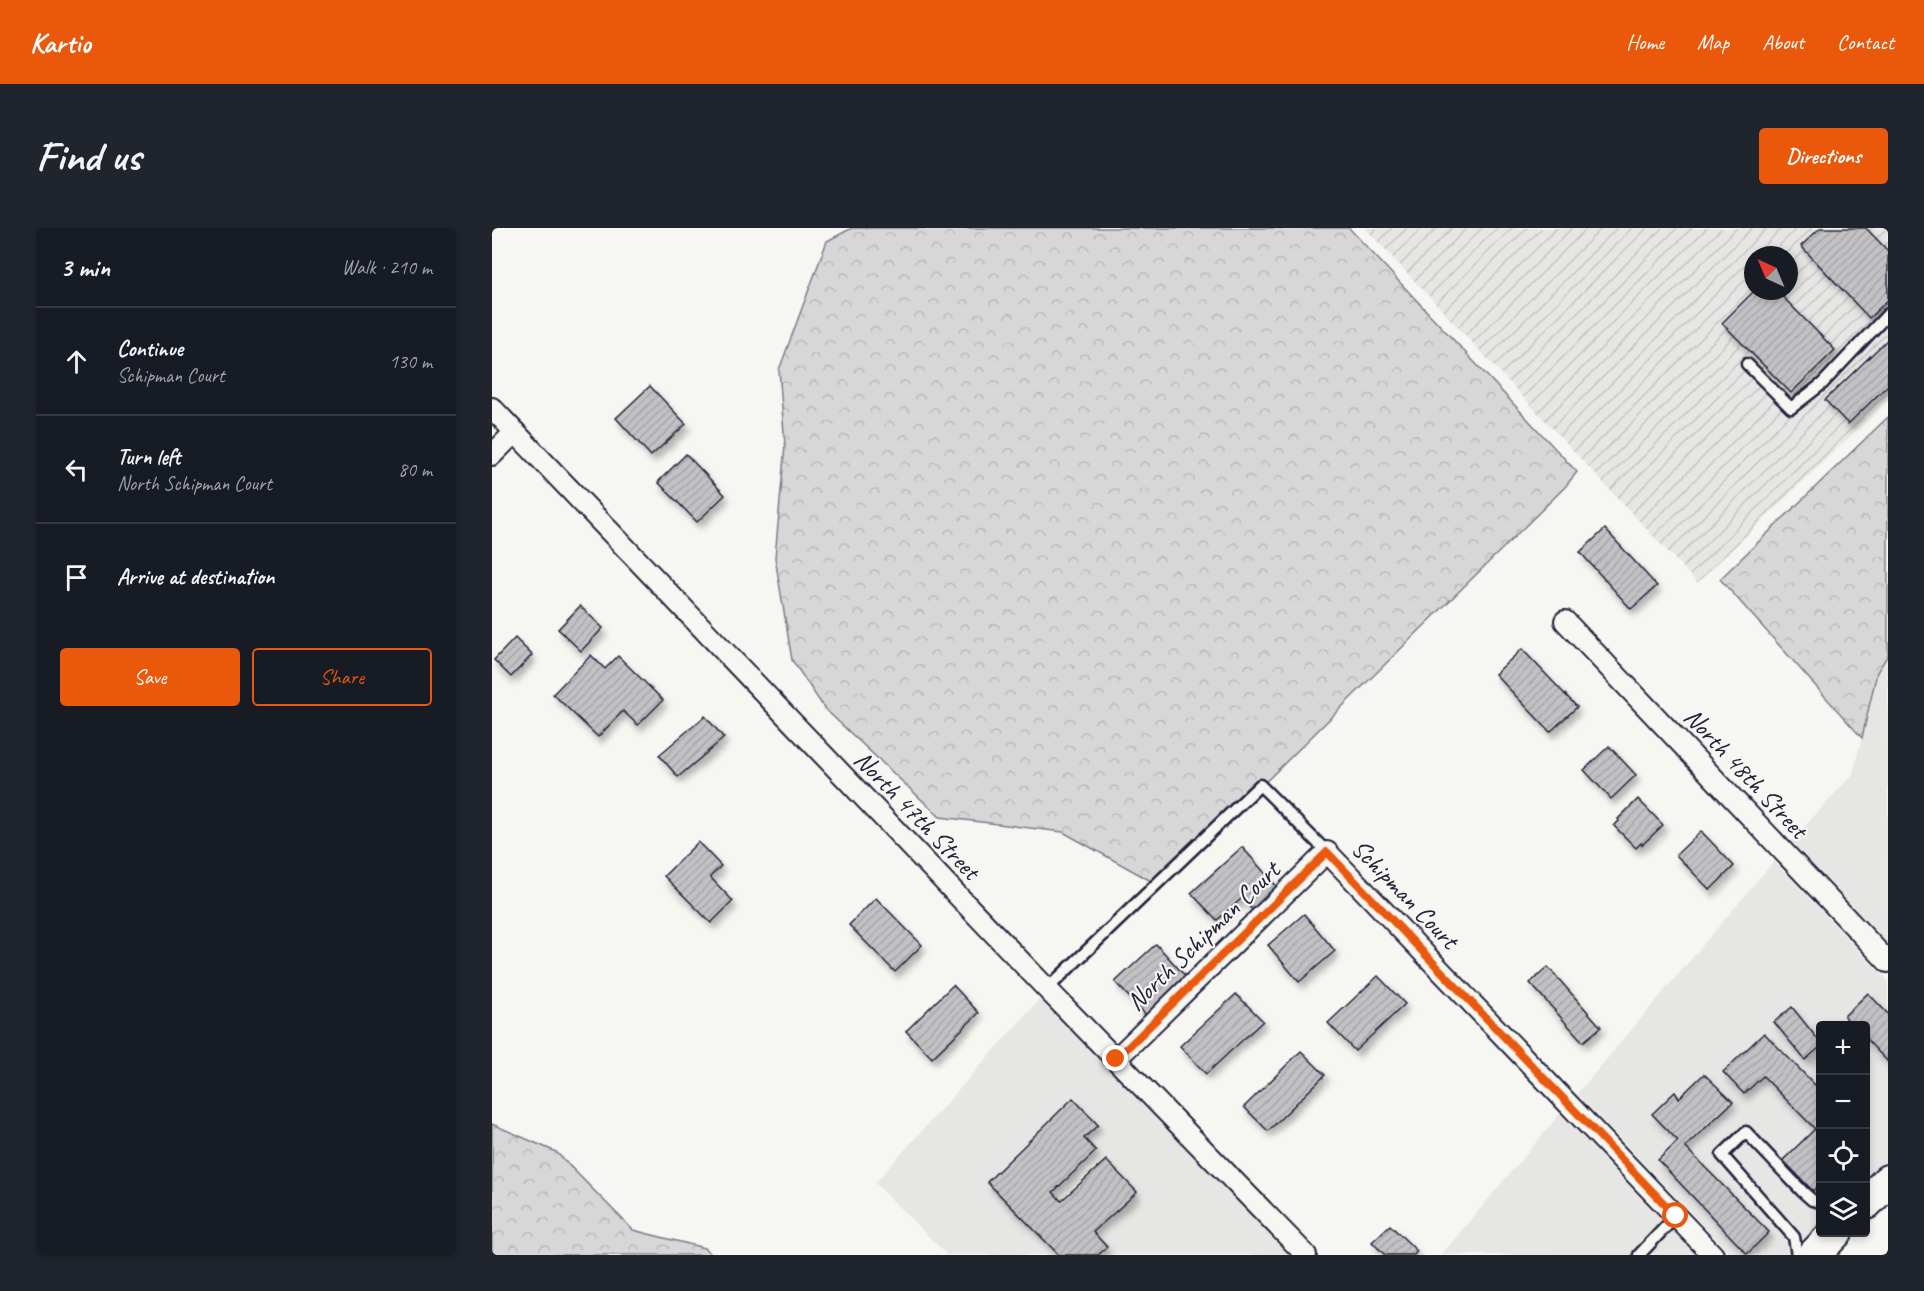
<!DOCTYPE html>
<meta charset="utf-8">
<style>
body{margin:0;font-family:Caveat,sans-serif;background:#20242c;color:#f1f3f6}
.controls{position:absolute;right:18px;bottom:18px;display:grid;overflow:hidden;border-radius:6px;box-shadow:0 3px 9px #0003}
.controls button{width:54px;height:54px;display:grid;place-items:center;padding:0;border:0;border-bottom:2px solid #363941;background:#171b24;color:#f1f3f6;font:30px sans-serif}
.compass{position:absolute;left:1252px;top:18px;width:54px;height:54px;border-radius:50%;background:#171b24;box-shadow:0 3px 9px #0003;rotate:316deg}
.stop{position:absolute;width:18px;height:18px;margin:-14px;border:4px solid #ea580c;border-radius:50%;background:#fff}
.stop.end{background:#ea580c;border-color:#fff;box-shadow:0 2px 6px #0008}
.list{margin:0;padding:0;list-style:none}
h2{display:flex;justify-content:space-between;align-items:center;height:78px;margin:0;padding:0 24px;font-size:26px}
h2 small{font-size:20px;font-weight:400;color:#9ea1a6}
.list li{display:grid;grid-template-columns:39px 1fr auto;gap:18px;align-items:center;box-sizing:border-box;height:108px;padding:0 24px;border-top:2px solid #363941}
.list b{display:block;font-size:22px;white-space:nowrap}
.list p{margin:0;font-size:20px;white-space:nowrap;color:#9ea1a6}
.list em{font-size:20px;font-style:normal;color:#9ea1a6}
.actions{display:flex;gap:12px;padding:18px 24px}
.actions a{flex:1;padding:14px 0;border:2px solid #ea580c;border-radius:6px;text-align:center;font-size:21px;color:#ea580c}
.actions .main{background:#ea580c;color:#fff}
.icon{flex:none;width:33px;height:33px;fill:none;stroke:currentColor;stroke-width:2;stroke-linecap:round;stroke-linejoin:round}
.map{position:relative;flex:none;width:1396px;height:1027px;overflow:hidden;border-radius:6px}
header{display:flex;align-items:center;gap:36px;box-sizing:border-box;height:84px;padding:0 30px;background:#ea580c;color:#fff}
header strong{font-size:28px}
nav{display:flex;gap:33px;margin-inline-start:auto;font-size:21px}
.intro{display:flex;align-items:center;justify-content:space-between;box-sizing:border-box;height:144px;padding:0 36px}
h1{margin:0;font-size:42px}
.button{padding:15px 27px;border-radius:6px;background:#ea580c;color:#fff;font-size:21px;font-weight:700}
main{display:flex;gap:36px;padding:0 36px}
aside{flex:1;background:#171b24;border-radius:6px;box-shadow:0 3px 9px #0003}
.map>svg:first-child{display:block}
.built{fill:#e6e6e4}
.industrial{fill:url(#industrial-furrows);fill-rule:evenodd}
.forest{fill:url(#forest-crowns);stroke:#7c7c89;stroke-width:1.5}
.building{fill:url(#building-hatch);stroke:#22223b;stroke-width:1.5;filter:url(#shadow)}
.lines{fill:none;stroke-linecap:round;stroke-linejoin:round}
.lane-casing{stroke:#22223b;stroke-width:15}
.street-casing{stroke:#22223b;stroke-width:24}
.primary-casing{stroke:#22223b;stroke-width:36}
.lane{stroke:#f6f6f2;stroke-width:10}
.street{stroke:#f6f6f2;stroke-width:20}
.primary{stroke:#f6f6f2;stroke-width:32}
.route{stroke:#ea580c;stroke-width:8}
.labels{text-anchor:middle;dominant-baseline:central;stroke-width:4.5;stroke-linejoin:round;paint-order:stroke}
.street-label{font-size:26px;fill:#22223b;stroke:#f6f6f2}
</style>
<header>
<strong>Kartio</strong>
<nav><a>Home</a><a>Map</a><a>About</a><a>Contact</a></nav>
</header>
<div class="intro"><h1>Find us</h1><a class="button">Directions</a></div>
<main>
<aside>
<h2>3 min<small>Walk · 210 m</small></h2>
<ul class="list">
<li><svg class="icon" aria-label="ahead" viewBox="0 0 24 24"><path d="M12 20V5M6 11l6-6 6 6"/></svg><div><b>Continue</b><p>Schipman Court</p></div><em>130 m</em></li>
<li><svg class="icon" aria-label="left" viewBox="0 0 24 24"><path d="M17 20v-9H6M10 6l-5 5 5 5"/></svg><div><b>Turn left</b><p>North Schipman Court</p></div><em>80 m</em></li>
<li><svg class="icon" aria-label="arrive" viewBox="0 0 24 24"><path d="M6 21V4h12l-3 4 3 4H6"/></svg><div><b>Arrive at destination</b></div></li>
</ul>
<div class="actions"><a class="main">Save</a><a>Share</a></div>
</aside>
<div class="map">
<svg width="1396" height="1027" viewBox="0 0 1396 1027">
<defs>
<pattern id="industrial-furrows" width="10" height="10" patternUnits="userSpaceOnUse" patternTransform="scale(1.5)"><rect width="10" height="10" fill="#e6e6e4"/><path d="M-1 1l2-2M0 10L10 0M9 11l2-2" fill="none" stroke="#c5c5c4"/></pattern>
<pattern id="forest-crowns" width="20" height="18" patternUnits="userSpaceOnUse" patternTransform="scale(1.5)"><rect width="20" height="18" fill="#d7d7d7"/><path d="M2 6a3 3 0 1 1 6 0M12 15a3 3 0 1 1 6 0" fill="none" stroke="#b8b8b9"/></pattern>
<pattern id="building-hatch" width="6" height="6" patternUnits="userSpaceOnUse" patternTransform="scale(1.5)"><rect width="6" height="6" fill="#c2c2c4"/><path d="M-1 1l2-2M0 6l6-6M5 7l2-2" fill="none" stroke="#a6a6a9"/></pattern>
<filter id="shadow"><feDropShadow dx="3.5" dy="6" stdDeviation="3" flood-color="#0004"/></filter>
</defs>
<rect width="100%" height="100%" fill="#f6f6f2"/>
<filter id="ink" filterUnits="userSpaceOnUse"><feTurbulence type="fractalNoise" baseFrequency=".0167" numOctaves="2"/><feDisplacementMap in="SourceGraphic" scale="12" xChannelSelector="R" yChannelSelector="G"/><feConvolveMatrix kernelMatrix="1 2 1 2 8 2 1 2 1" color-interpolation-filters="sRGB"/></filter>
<g filter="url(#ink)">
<g class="built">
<path d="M1396 427V716L1299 613 1361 546 1385 444Z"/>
<path d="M1282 633 1396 753V932L1374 954V798H1328V999L1301 1027H1239L1085 866Z"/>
<path d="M548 771 797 1027H455L383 955Z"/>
<path d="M1068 886 1204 1027H949Z"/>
</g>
<path class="industrial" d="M873 0H1396V172L1205 355ZM1261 27H1297V63H1261Z"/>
<g class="forest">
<path d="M360 0H857L1085 244 1073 259 668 658 571 604 448 589 333 481 300 432 283 330 293 217 287 142 335 13Z"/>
<path d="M1396 189V427L1385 444 1370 510 1228 351Z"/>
<path d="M0 896 64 924 141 1002 212 1020 220 1027H0Z"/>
</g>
<g class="building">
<path d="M1328 0H1374L1396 23V72L1377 90 1309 18Z"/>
<path d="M1262 63H1285L1343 122 1299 165 1230 95Z"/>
<path d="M1396 111V157L1356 196 1333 172Z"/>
<path d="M158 158 194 196 159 228 124 190Z"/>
<path d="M194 226 233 267 205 294 166 254Z"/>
<path d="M1113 301 1165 358 1139 381 1088 324Z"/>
<path d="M88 378 111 400 89 423 66 401Z"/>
<path d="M23 410 40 427 19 449 2 432Z"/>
<path d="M1030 421 1085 479 1058 504 1003 446Z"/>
<path d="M99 427 113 441 126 428 171 472 146 497 131 483 106 509 61 466Z"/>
<path d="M213 488 232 510 186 549 167 527Z"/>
<path d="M1117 518 1144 547 1119 571 1092 542Z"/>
<path d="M1146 571 1171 597 1150 617 1149 615 1144 620 1122 598 1127 593 1126 591Z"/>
<path d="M1209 603 1242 638 1218 662 1184 627Z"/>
<path d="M206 614 229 638 218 649 241 673 219 695 172 648Z"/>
<path d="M750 619 787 661 762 684 750 670 725 692 699 665Z"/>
<path d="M384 670 430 717 403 744 357 697Z"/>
<path d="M812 686 843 723 807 754 776 717Z"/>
<path d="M664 716 696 751 655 788 623 754Z"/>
<path d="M1056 739 1109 799 1091 814 1038 755Z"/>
<path d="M886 748 913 776 863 823 836 795Z"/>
<path d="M461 757 487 785 440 830 414 803Z"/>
<path d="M1376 765 1396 786V834L1374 811V798H1361L1352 788Z"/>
<path d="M744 766 771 793 714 846 688 818Z"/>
<path d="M1300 779 1328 814V819L1313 832 1282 794Z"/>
<path d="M1272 805 1328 862V955L1321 963 1291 932 1323 901 1271 848 1252 866 1231 844Z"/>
<path d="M809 823 833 847 776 903 752 879Z"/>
<path d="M1212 846 1241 874 1193 919 1277 1004 1255 1026 1166 932 1186 913 1160 886 1183 864 1187 870Z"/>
<path d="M581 870 606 897 592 910 604 923 561 964 569 973 614 932 645 964 601 1004 615 1019 606 1027H567L495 954Z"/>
<path d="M898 997 925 1023 922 1027H893L880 1014Z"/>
</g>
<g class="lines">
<g class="lane-casing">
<g id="lane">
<path d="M1255 136 1299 180 1330 156 1396 86"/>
<path d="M555 761 768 557 835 624"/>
<path d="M1147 1027 1184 988"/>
<path d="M1305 1027 1302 1009 1230 927 1254 904 1311 964 1320 972 1328 974"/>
</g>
</g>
<g class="street-casing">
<g id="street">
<path d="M0 180 555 761 814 1027"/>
<path d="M0 227 23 204"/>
<path d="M1073 393 1396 734"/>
<path d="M624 831 835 624 1221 1027"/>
</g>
</g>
<g class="primary-casing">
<g id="primary">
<path d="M1374 975 1396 953"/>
<path d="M1322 1027 1344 1004"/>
</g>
</g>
<use href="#lane" class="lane"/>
<use href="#street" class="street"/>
<use href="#primary" class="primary"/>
</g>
</g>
<g class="lines" filter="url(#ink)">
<path class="route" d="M624 831 835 624 1184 988"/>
</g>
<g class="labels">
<g class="street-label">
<text transform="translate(1254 545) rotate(47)">North 48th Street</text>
<text transform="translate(425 587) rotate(46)">North 47th Street</text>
<text transform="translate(913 666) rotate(46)">Schipman Court</text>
<text transform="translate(711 708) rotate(-44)">North Schipman Court</text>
</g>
</g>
</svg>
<div class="controls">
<button>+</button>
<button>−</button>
<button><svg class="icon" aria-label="locate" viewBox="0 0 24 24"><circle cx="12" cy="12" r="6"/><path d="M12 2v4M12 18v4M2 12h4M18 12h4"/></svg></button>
<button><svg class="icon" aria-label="layers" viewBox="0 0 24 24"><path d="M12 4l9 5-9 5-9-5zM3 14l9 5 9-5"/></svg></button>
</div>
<svg class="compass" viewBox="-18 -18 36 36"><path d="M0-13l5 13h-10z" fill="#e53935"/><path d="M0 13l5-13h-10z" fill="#9ea1a6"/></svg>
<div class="stop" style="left:1184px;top:988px"></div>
<div class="stop end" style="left:624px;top:831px"></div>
</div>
</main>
